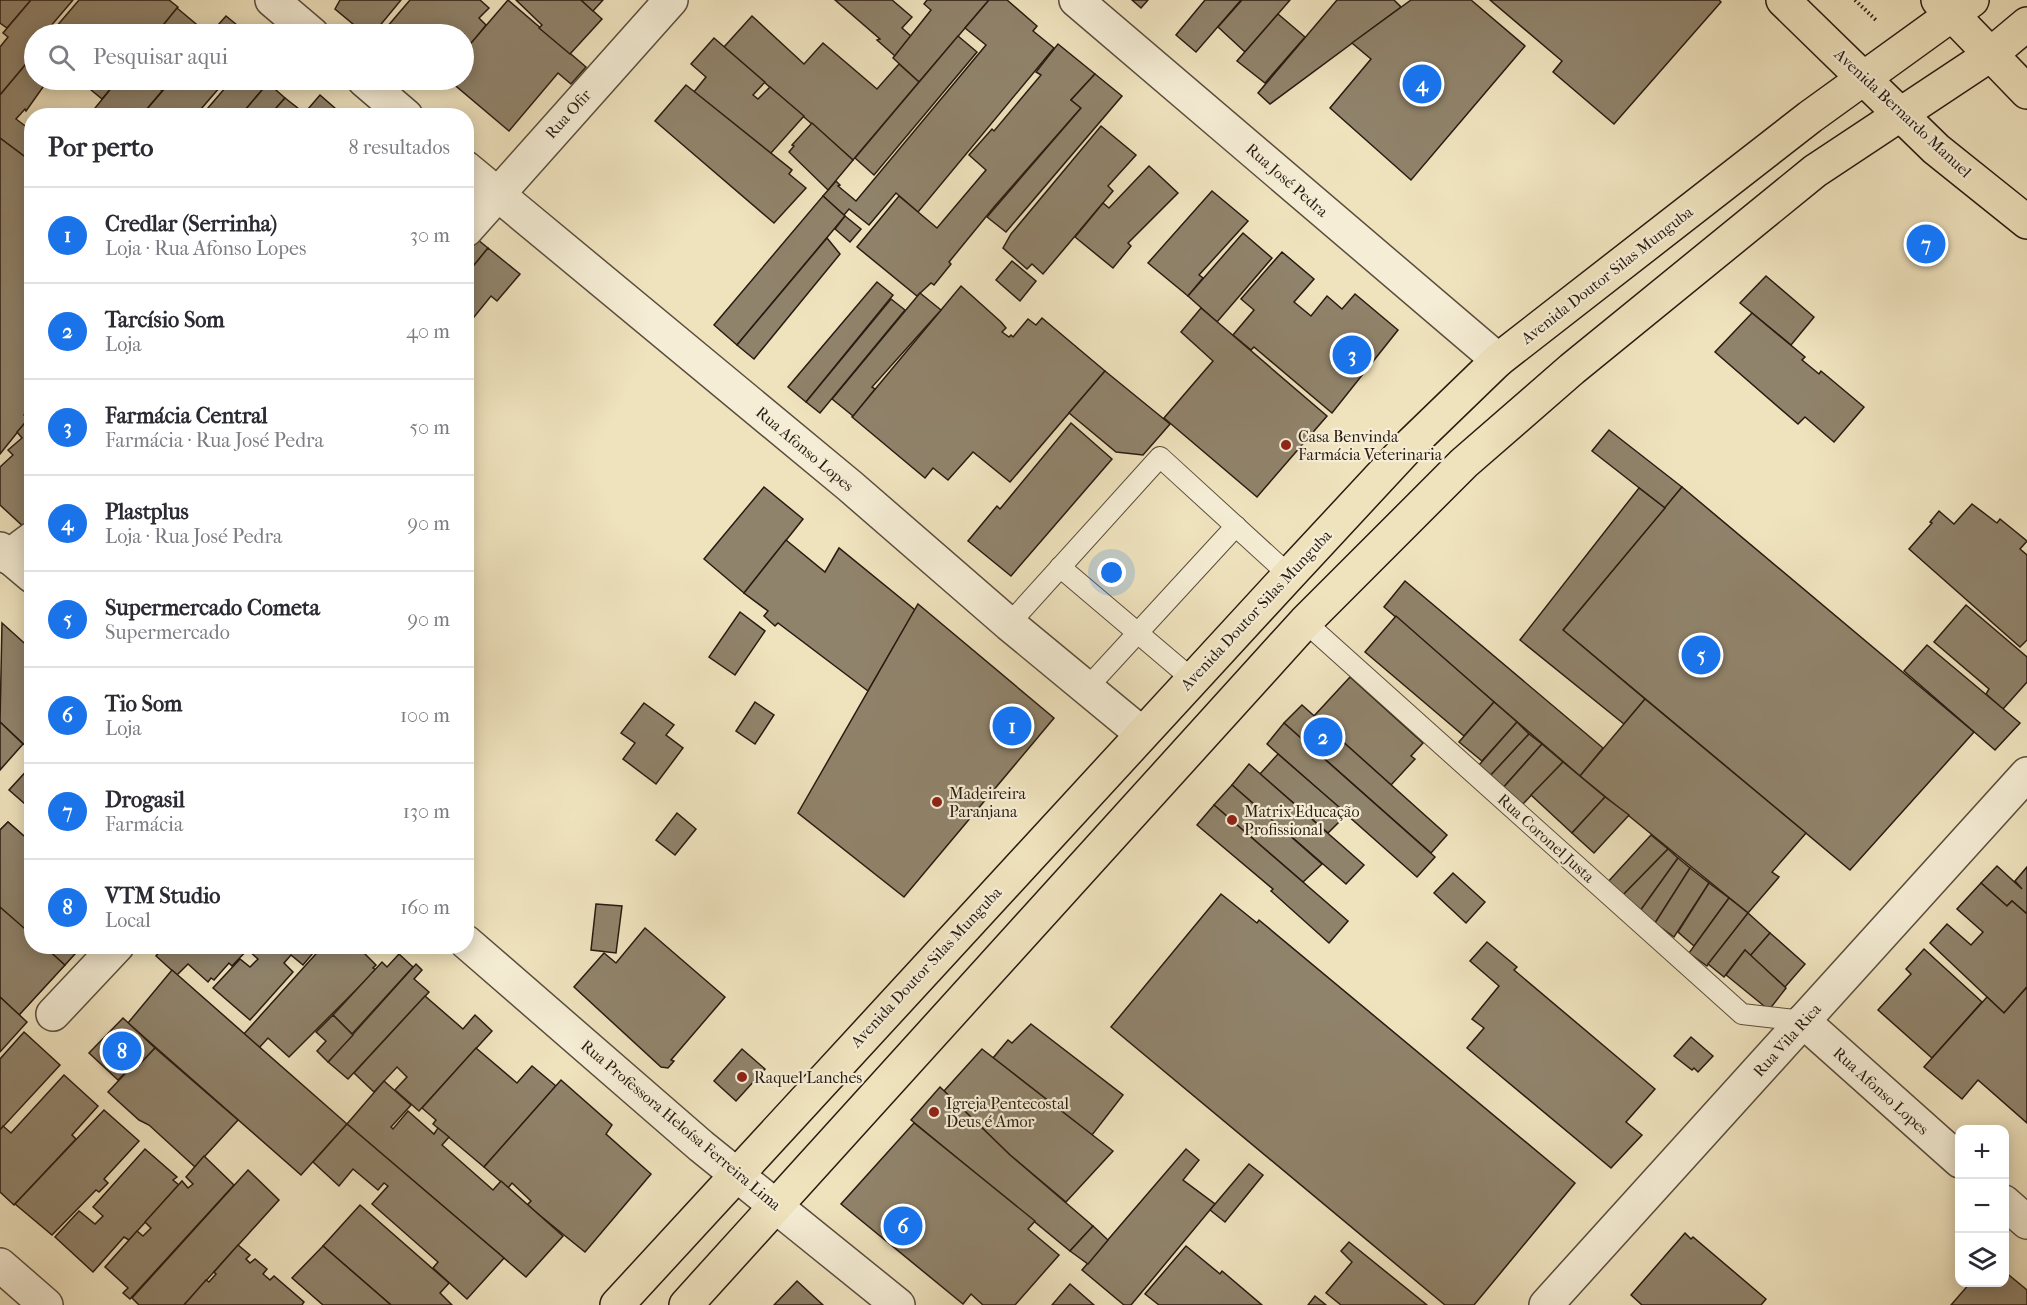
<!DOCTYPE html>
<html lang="pt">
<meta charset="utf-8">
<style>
body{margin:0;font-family:"IM FELL French Canon",serif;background:#f2f2f3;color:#2b2b33}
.controls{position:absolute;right:18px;bottom:18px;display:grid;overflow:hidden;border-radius:12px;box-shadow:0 3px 15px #0003}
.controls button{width:54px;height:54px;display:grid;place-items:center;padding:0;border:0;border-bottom:2px solid #e1e1e2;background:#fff;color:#2b2b33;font:30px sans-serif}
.you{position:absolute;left:1112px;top:573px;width:21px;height:21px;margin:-15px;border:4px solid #fff;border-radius:50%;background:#1a73e8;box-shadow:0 0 0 9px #1a73e833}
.badge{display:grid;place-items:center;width:39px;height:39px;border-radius:50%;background:#1a73e8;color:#fff;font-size:20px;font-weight:700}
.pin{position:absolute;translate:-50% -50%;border:3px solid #fff;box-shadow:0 2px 6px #0006}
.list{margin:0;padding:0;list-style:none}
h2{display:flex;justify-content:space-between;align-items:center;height:78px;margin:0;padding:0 24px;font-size:26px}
h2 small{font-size:20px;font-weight:400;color:#7c7c81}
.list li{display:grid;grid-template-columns:39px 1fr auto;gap:18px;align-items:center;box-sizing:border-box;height:96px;padding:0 24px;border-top:2px solid #e1e1e2}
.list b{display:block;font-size:22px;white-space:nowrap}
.list p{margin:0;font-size:20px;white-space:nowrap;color:#7c7c81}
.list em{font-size:20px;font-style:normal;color:#7c7c81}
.icon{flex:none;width:33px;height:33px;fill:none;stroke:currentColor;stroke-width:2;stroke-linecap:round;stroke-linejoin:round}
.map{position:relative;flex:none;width:2027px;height:1305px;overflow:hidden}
.search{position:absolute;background:#fff;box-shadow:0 3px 15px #0003;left:24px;top:24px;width:450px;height:66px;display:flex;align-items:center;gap:15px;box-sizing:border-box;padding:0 21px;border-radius:33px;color:#7c7c81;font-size:22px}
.panel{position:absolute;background:#fff;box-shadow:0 3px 15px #0003;left:24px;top:108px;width:450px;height:846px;border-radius:24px}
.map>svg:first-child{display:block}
.building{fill:#90836b;stroke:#291b11;stroke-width:1.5}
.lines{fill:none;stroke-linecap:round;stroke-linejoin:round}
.service-casing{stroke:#5a4d3c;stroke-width:22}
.minor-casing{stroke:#5a4d3c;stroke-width:36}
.primary-casing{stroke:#291b11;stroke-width:36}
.path{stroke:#291b11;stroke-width:4;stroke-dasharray:1.5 3;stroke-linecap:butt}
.service{stroke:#f5edd5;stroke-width:20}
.minor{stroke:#f5edd5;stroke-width:33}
.primary{stroke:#efe3be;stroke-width:33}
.poi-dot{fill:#8f2418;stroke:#f5edd5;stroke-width:2}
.labels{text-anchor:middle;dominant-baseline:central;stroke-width:4.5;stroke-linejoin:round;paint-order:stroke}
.street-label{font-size:16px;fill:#291b11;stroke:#f5edd5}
.poi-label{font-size:16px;fill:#291b11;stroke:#f5edd5;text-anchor:start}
</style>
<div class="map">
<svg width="2027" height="1305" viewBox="0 0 2027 1305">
<rect width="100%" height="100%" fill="#efe3be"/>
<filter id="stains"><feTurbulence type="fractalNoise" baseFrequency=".00333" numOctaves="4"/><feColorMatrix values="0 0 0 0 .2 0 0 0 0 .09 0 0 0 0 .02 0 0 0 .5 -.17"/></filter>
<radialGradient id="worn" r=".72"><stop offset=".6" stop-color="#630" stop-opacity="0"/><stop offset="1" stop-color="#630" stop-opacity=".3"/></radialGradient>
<g class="building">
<path d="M0 0H31L7 28 0 23Z"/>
<path d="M31 0H73L44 34H34V45L28 54 31 58 0 95V47L8 37 3 33Z"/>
<path d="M79 0H169L178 7 156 34H50Z"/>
<path d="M340 0H401L373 34H365L335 9Z"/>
<path d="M410 0H480L489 8 479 18 486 25 464 53V34H396L387 27Z"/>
<path d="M508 0 586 67 571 84 558 73 509 131 450 81 464 80V65L472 54 466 49Z"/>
<path d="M516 0H581L602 19 570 54 539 28 542 25Z"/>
<path d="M581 0H603L593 11Z"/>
<path d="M835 0H892L912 17 902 28 912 37 895 56 877 40 880 39Z"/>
<path d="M927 0H989L919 82 893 58 931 10 924 4Z"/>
<path d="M989 0H1007L1037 26 1033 31 1054 48 918 212 896 193 869 225 849 209 844 215 823 196 836 181 840 185 838 186 856 201 986 45 965 28Z"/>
<path d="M1132 0H1148L1141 8Z"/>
<path d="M1205 0H1241L1196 52 1176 35Z"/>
<path d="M1242 0H1290L1245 52 1218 27Z"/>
<path d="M1337 0H1394L1401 7 1270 104 1258 93Z"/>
<path d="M1411 0H1471L1525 46 1411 180 1330 108 1371 59 1352 43Z"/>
<path d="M1490 0H1719L1721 2 1614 124 1553 72 1562 61Z"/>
<path d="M177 8 208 34H156Z"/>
<path d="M1278 14 1305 37 1265 83 1237 61Z"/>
<path d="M226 16 248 34H210Z"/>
<path d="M752 16 804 64 823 43 877 89 899 64 919 82 853 160 724 47Z"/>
<path d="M958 36 977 52 874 175 855 158Z"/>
<path d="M714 38 765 82 753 95 758 99 770 87 804 116 770 154 694 92 706 77 691 64Z"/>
<path d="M1058 44 1095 74 1071 100 1081 108 994 207 949 262 951 264 934 285 931 283 917 296 857 247 899 196 937 228 986 170 969 155 992 129 994 131 1041 75 1036 72Z"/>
<path d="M31 58 34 61V80H48L26 111 25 109 16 119 32 131V162L0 138V95Z"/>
<path d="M1095 74 1122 96 1006 232 987 217 1081 108 1071 100Z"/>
<path d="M86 80H118L102 99 85 85Z"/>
<path d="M118 80H165L159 87 162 91 141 116H94L91 113Z"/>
<path d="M172 80H226L195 116H141Z"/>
<path d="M232 80H264L268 83 240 116H201Z"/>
<path d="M268 83 285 98 269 116H240Z"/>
<path d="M686 85 792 170 789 174 806 188 774 223 655 121Z"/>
<path d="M320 95 344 116H302Z"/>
<path d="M285 98 304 113 302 116H269Z"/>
<path d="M812 123 853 160 828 190 789 152 794 146 792 145Z"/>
<path d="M1101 126 1136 155 1108 186 1113 191 1043 274 1032 264 1027 269 1003 248 1011 234Z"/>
<path d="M0 138 32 162V405L24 415 28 419 0 454Z"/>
<path d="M1149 166 1178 193 1128 243 1131 246 1113 268 1075 237 1103 203 1109 208Z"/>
<path d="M1212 191 1248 221 1199 275 1203 278 1188 296 1148 263Z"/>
<path d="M823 196 845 216 737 345 714 325Z"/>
<path d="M845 216 861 229 850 242 835 229Z"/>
<path d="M1243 233 1272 258 1217 322 1188 296Z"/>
<path d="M472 235 488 248 466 275V242Z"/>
<path d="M827 238 840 254 754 359 737 345Z"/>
<path d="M488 248 520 274 497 301 491 296 466 327V275Z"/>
<path d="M1282 252 1314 279 1294 302 1311 316 1327 296 1342 309 1355 294 1398 330 1332 413 1254 347 1251 350 1233 335 1254 310 1241 299Z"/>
<path d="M1012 261 1036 281 1020 301 996 280Z"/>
<path d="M1766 276 1814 317 1791 345 1740 303Z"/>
<path d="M877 282 893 295 806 402 788 387Z"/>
<path d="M961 286 1001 322 1006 328 1002 332 1009 337 1011 335 1013 337 1028 319 1036 325 1042 318 1105 371 1010 482 973 452 948 480 933 468 925 478 852 417Z"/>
<path d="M920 293 941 310 872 387 875 389 853 416 832 399Z"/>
<path d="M891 299 905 310 820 413 806 402Z"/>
<path d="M1201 308 1327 416 1257 497 1164 418 1213 361 1181 332Z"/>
<path d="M1752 313 1805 357 1802 360 1819 374 1821 371 1864 407 1834 442 1805 417 1798 424 1715 352Z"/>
<path d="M1105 371 1170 424 1143 455 1116 452 1069 413Z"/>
<path d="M32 415V525L26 529 0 505V467L13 455 8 450 22 438 17 432Z"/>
<path d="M1071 423 1112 459 1011 576 968 541 997 506 1000 509Z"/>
<path d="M1609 430 1682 487 1665 508 1592 451Z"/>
<path d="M764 487 803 519 744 593 704 559Z"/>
<path d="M1682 487 1974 732 1850 870 1563 630Z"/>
<path d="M1639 488 1665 508 1563 630 1645 699 1624 724 1520 640Z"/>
<path d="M1972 504 1997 523 2000 519 2027 541 2020 549 2027 555V640L2020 647 1909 549 1932 523 1930 522 1939 511 1954 524Z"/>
<path d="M786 540 825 572 839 548 915 610 868 691 778 623 775 626 764 616 768 611 744 593Z"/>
<path d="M1405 581 1603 748 1580 776 1384 607Z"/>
<path d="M918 604 1054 718 904 897 798 813Z"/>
<path d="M1966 605 2027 657V682L2003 709 1986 694 1989 689 1934 642Z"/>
<path d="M740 612 765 631 735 675 709 657Z"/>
<path d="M1396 616 1494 702 1464 736 1365 652Z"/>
<path d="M2 623 32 650V752L0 722Z"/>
<path d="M1927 645 2020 723 1995 750 1904 671Z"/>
<path d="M1350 677 1423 743 1411 756 1415 759 1391 785 1314 716Z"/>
<path d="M1645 699 1806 833 1772 872 1779 877 1748 913 1580 776Z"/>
<path d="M755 702 774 715 755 744 736 731Z"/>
<path d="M1494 702 1517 722 1482 761 1459 742Z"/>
<path d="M644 703 674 725 666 735 683 748 656 784 623 759 635 743 621 733Z"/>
<path d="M1302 705 1447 835 1431 853 1284 723Z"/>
<path d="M0 722 23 744 0 770Z"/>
<path d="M1517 722 1529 734 1491 775 1479 765Z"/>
<path d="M1284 723 1435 857 1417 877 1267 744Z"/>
<path d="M1529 734 1542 744 1502 789 1489 777Z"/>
<path d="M1542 744 1563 762 1521 806 1502 789Z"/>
<path d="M1278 754 1347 814 1328 833 1260 774Z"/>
<path d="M1563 762 1605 797 1572 833 1531 795Z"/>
<path d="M1249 764 1364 865 1346 884 1232 785Z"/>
<path d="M32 765V810L9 790Z"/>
<path d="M1232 785 1322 864 1303 882 1214 805Z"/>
<path d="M1605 797 1629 815 1594 853 1572 833Z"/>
<path d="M1214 805 1348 921 1329 943 1271 891 1273 889 1197 825Z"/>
<path d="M677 813 696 829 675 855 656 840Z"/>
<path d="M8 822 32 843V935L0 907V830Z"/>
<path d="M8 822 32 843V946H82L19 1015 0 997V830Z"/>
<path d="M1651 835 1668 849 1620 898 1606 884Z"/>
<path d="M1668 849 1678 858 1640 911 1622 896Z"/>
<path d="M1678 858 1690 868 1655 923 1640 911Z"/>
<path d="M1997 866 2022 889 2015 881 2027 867V914L2012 901 2007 906 1981 883Z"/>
<path d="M1690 868 1709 883 1674 937 1655 923Z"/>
<path d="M1453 873 1485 902 1466 923 1434 893Z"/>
<path d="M1709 883 1729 898 1694 946 1678 932Z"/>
<path d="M1981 883 2007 906 2012 901 2027 914V987L2004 1013 1930 943 1947 924 1971 945 1983 932 1957 909Z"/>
<path d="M1221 894 1257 923 1259 920 1575 1183 1474 1305H1445L1111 1027Z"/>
<path d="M1729 898 1748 913 1707 966 1689 953Z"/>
<path d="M596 904 622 906 616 953 591 950Z"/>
<path d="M0 907 32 935V946H44L65 965 19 1015 0 997Z"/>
<path d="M1748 913 1770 933 1750 956 1745 950 1724 977 1708 964Z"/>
<path d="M645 928 725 997 671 1060 674 1061 668 1068 661 1067 574 987 604 953 616 963Z"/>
<path d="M1770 933 1805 964 1785 987 1750 956Z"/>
<path d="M1487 942 1517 967 1514 970 1655 1089 1626 1122 1642 1135 1611 1168 1467 1048 1484 1028 1472 1019 1499 986 1470 961Z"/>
<path d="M44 946H82L65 965Z"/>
<path d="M164 946H251L232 966 229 963 214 980 211 978 208 982 188 964 177 975 156 956Z"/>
<path d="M251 946H319L303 965 291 955 284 963 293 972 250 1020 213 988 240 959 250 967 258 959 248 950Z"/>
<path d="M323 946H357L376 965 373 968 376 970 289 1057 268 1038 258 1049 243 1035Z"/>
<path d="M1924 949 1982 1002 1932 1058 1878 1010 1911 974 1906 969Z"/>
<path d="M1745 950 1786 988 1769 1010 1726 975Z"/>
<path d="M399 954 413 967 352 1034 333 1015 382 962 387 967Z"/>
<path d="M416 964 422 970 414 979 429 992 348 1079 328 1062Z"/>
<path d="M172 970 347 1124 301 1175 128 1023Z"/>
<path d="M2027 987V1123L1978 1080 1962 1099 1924 1067 1987 997 2004 1013Z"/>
<path d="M425 996 463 1029 475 1015 492 1031 419 1111 395 1090 407 1077 397 1067 374 1092 354 1073Z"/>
<path d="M0 997 27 1022 0 1052Z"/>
<path d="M333 1015 353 1035 328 1062 317 1051 326 1041 316 1032Z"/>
<path d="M123 1018 155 1048 139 1065 136 1062 118 1080 89 1053Z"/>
<path d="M1031 1024 1123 1095 1092 1135 993 1058 1008 1040 1012 1043Z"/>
<path d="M24 1032 60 1065 0 1130V1059Z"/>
<path d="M1691 1037 1713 1056 1698 1072 1694 1068 1692 1070 1674 1056Z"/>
<path d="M155 1048 238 1120 195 1167 149 1125 139 1120 108 1092 136 1062 139 1065Z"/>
<path d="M476 1048 517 1083 532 1066 556 1086 484 1167 433 1124 436 1120 422 1108Z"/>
<path d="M742 1049 765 1069 736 1101 714 1081Z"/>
<path d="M982 1049 1113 1151 1066 1202 1010 1155 944 1091Z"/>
<path d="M64 1075 98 1106 72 1135 76 1139 14 1205 0 1192V1130L3 1126 11 1133Z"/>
<path d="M561 1080 612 1125 606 1134 651 1174 585 1252 527 1205 531 1201 512 1183 508 1188 484 1167Z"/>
<path d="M384 1081 411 1105 391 1127 393 1129 408 1111 434 1134 438 1128 449 1137 442 1145 493 1190 501 1181 563 1236 526 1277 347 1124Z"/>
<path d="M940 1087 1010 1155 1093 1226 1070 1251 911 1120Z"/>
<path d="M104 1110 139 1141 104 1179 108 1183 99 1192 96 1190 52 1235 15 1204Z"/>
<path d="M914 1123 1035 1221 1028 1229 1059 1255 1015 1305H983L971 1294 963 1304 841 1204Z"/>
<path d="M347 1124 504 1258 467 1299 433 1268 438 1262 372 1204 388 1186 384 1183 378 1190 353 1169 339 1186 313 1162Z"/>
<path d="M145 1149 177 1177 173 1180 179 1185 129 1240 124 1237 93 1272 55 1237 79 1211 95 1224 103 1216 93 1207Z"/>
<path d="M1186 1149 1199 1160 1183 1180 1215 1204 1131 1305H1124L1082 1270Z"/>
<path d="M204 1156 234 1185 130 1299 123 1293 128 1288 105 1267 137 1231 143 1236 151 1228 145 1222 182 1181 188 1188 193 1184 186 1177Z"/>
<path d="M1249 1164 1263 1175 1225 1222 1210 1210Z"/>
<path d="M248 1170 279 1200 184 1305H139L132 1298Z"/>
<path d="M360 1205 449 1283 440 1293 452 1305H391L323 1246Z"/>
<path d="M1093 1226 1108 1240 1088 1264 1070 1251Z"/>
<path d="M1685 1233 1691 1239 1693 1237 1766 1299 1761 1305H1642L1631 1295Z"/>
<path d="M1349 1242 1427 1305H1341L1326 1293 1352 1262 1341 1251Z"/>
<path d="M238 1245 250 1255 246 1259 250 1263 255 1259 267 1269 263 1274 270 1280 274 1276 304 1302 302 1305H184L206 1280 209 1282 216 1274 214 1272Z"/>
<path d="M323 1246 391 1305H323L292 1278Z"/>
<path d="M1186 1246 1220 1274 1222 1271 1262 1305H1159L1145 1294Z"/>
<path d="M2004 1271 2027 1290V1305H1951L1971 1282H2004Z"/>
<path d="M797 1281 823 1305H774Z"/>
<path d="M1070 1284 1094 1305H1052Z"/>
<path d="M1315 1296 1326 1305H1308Z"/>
</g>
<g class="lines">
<g class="service-casing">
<g id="service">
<path d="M1060 567 1192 679"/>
<path d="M1305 622 1742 1014 1803 1021"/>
<path d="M1009 624 1160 457 1289 575"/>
<path d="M1087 688 1236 526"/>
</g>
</g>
<g class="minor-casing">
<g id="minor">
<path d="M272 0 312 34"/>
<path d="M1076 0 1498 360"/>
<path d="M364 80 406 116"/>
<path d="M466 168 850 486 1009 624 1141 733"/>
<path d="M466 230 671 0"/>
<path d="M0 549 32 576"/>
<path d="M8 557 32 539"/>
<path d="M466 942 701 1146 898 1305"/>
<path d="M53 1014 117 946"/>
<path d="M1803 1021 1960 1161"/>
<path d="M2004 1202 2027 1222"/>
<path d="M0 1265 46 1305"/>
<path d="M1546 1305 2027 774"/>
</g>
</g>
<g class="primary-casing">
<g id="primary">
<path d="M1783 0 1936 149 2027 222"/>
<path d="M1938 0 2027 92"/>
<path d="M617 1305 1289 575 1408 447 1498 360 1810 117 1972 0"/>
<path d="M686 1305 1305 622 1464 463 1572 369 1815 171 1990 55 2027 24"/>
</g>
</g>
<path class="path" d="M1855 0 1877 21"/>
<use href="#service" class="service"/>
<use href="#minor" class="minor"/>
<use href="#primary" class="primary"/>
</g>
<g class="poi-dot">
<circle cx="1286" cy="445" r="6"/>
<circle cx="937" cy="802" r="6"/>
<circle cx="1232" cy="820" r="6"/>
<circle cx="742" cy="1077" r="6"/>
<circle cx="934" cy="1112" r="6"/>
</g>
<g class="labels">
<g class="street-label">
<text transform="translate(1903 113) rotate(43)">Avenida Bernardo Manuel</text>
<text transform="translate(568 114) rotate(-48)">Rua Ofir</text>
<text transform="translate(1287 180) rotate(41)">Rua José Pedra</text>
<text transform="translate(1607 275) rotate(-38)">Avenida Doutor Silas Munguba</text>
<text transform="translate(805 449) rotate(40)">Rua Afonso Lopes</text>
<text transform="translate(1256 610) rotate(-47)">Avenida Doutor Silas Munguba</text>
<text transform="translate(1546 838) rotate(42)">Rua Coronel Justa</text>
<text transform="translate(926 967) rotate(-47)">Avenida Doutor Silas Munguba</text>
<text transform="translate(1787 1040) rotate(-48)">Rua Vila Rica</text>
<text transform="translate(1881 1091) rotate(42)">Rua Afonso Lopes</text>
<text transform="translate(681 1125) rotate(40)">Rua Professora Heloísa Ferreira Lima</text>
</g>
<g class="poi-label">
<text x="1298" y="436">Casa Benvinda<tspan x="1298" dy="18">Farmácia Veterinaria</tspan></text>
<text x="949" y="793">Madeireira<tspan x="949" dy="18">Paranjana</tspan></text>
<text x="1244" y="811">Matrix Educação<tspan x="1244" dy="18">Profissional</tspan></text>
<text x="754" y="1077">Raquel Lanches</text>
<text x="946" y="1103">Igreja Pentecostal<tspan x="946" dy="18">Deus é Amor</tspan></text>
</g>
</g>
<rect width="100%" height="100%" filter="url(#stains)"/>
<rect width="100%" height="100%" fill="url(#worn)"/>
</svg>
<div class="controls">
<button>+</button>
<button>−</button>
<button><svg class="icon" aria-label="layers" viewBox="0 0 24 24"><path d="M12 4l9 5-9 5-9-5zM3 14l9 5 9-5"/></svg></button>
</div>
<div class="you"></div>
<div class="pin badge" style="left:1012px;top:726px">1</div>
<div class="pin badge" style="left:1323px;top:737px">2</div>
<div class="pin badge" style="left:1352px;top:355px">3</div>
<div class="pin badge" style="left:1422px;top:84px">4</div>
<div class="pin badge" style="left:1701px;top:655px">5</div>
<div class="pin badge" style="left:903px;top:1226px">6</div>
<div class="pin badge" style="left:1926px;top:244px">7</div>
<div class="pin badge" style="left:122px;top:1051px">8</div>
<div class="search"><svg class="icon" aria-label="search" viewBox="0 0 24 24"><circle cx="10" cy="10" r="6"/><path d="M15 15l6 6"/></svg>Pesquisar aqui</div>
<section class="panel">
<h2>Por perto<small>8 resultados</small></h2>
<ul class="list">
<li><span class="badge">1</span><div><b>Credlar (Serrinha)</b><p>Loja · Rua Afonso Lopes</p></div><em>30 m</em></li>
<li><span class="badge">2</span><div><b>Tarcísio Som</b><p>Loja</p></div><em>40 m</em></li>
<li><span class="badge">3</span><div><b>Farmácia Central</b><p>Farmácia · Rua José Pedra</p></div><em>50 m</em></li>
<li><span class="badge">4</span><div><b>Plastplus</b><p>Loja · Rua José Pedra</p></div><em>90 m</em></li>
<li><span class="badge">5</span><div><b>Supermercado Cometa</b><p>Supermercado</p></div><em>90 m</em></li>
<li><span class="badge">6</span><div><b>Tio Som</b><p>Loja</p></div><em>100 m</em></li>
<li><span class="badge">7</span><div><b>Drogasil</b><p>Farmácia</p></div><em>130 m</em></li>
<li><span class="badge">8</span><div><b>VTM Studio</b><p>Local</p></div><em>160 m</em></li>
</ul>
</section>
</div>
